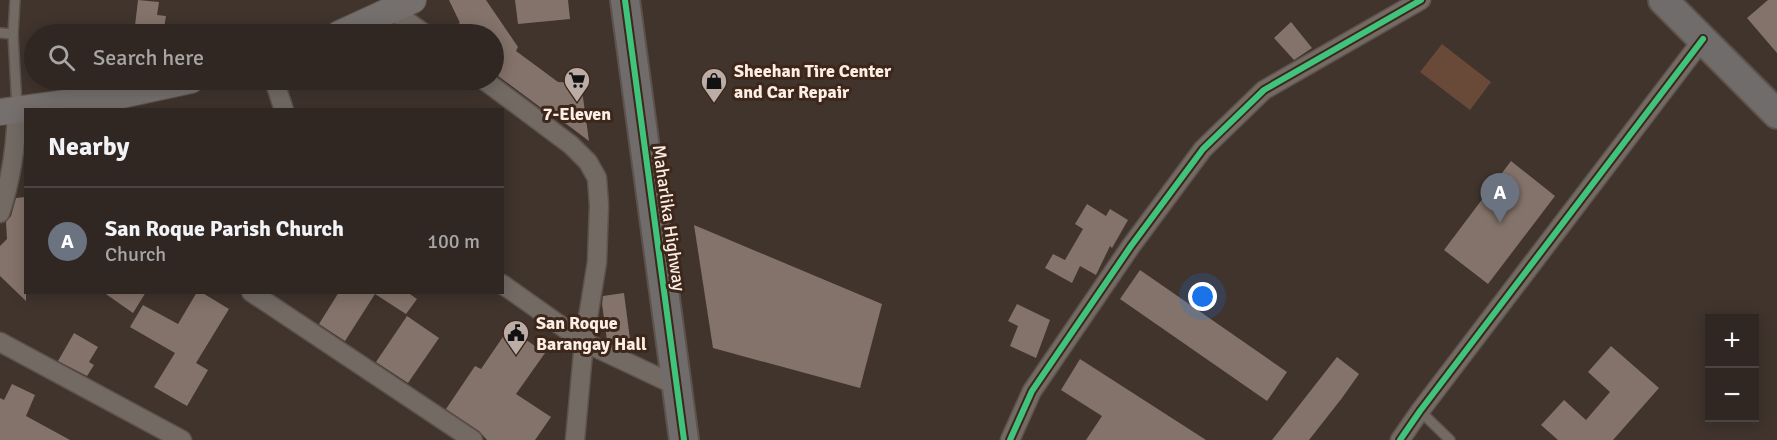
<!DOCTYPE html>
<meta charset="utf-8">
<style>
body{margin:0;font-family:Signika,sans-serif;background:#382f2a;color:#f1f3f6}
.controls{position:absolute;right:18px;bottom:18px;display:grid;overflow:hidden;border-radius:0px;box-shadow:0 3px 15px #0003}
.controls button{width:54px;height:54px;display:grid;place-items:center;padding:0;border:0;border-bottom:2px solid #4b4440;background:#302722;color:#f1f3f6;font:30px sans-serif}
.you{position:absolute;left:1203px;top:297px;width:21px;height:21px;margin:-15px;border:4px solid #fff;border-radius:50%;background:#1a73e8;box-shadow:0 0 0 9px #1a73e833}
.badge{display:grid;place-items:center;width:39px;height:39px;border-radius:50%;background:#bbada5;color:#fff;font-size:20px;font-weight:700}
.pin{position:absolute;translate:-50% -50px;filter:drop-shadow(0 2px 3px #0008)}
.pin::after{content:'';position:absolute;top:32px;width:21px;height:18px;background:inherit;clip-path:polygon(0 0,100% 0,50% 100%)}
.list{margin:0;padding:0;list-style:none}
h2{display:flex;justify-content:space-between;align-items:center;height:78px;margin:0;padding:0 24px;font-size:26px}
h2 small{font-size:20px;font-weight:400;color:#a8a5a5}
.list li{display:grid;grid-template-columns:39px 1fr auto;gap:18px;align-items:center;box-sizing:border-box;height:108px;padding:0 24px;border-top:2px solid #4b4440}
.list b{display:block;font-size:22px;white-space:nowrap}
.list p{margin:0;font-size:20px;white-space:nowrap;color:#a8a5a5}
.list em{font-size:20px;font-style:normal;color:#a8a5a5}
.icon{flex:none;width:33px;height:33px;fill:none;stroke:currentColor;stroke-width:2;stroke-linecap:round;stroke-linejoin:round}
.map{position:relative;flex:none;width:1777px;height:440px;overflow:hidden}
.search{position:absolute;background:#302722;box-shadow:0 3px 15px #0003;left:24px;top:24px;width:480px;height:66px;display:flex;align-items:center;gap:15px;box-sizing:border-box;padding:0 21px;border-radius:33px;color:#a8a5a5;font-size:22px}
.panel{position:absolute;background:#302722;box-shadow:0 3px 15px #0003;left:24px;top:108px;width:480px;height:186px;border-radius:0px}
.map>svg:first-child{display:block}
.pitch{fill:#694a38}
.building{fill:#84736a}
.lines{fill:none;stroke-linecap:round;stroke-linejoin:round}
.lane-casing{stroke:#5d534c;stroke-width:12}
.street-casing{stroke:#5d534c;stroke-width:21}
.secondary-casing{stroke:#5d534c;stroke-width:28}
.primary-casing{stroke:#5d534c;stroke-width:32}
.lane{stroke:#736a64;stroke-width:9}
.street{stroke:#736a64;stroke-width:18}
.secondary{stroke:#75706e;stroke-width:26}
.primary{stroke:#6f6c6b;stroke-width:28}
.cycleway-casing{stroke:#3d271b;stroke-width:10}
.cycleway{stroke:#40c37c;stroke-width:6}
.labels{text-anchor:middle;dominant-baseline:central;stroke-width:6;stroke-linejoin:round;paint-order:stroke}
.poi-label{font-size:18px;font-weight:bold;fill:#fdeee5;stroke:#3d271b;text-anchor:start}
.street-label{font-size:18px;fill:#fdeee5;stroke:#3d271b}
</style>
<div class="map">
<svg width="1777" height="440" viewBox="0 0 1777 440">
<rect width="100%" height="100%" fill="#40342d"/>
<path class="pitch" d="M1442 44 1491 82 1470 110 1420 72Z"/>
<g class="building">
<path d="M138 0 159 2 157 15 166 16 163 34H134Z"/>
<path d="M449 0H486L518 47 516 51 558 82 581 83 589 141 549 111 548 113 494 73V34H439L460 23Z"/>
<path d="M515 0H568L570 19 518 24Z"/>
<path d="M1768 0H1777V53L1747 18Z"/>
<path d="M1291 22 1312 48 1294 60 1274 38Z"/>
<path d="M1511 161 1555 196 1488 284 1444 250Z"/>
<path d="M26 197V301L0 276V246L7 239 6 222 11 216 16 198Z"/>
<path d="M1087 204 1106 216 1110 209 1128 220 1112 248 1110 246 1096 275 1080 266 1072 283 1045 268 1053 254 1065 260 1083 229 1075 224Z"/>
<path d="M694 225 882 304 860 388 713 348Z"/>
<path d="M1140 270 1287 372 1267 401 1120 299Z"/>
<path d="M103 292H146L133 313Z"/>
<path d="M197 292H201L229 309 196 363 208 370 187 406 154 387 175 353 130 327 143 305 178 324Z"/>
<path d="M339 292H407L417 299 406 314 375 294 345 341 319 324Z"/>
<path d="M624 293 630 340 612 343 607 340 602 304 603 296Z"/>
<path d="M1017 304 1050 320 1036 358 1010 346 1018 326 1008 321Z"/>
<path d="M407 316 439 338 408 383 376 362Z"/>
<path d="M509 328 545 353 516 394 551 417 535 440H487L479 431 446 409 475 366 481 369Z"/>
<path d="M74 333 98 347 89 362 94 365 87 376 58 361Z"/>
<path d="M1611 346 1659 388 1613 440H1558L1541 425 1564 400 1586 420 1610 392 1588 372Z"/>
<path d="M1337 357 1359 374 1342 398 1309 440H1272Z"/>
<path d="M1080 359 1206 440H1086L1102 416 1061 390Z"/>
<path d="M12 384 35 395 26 416 70 440H0V398L4 400Z"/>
</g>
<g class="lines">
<g class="lane-casing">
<g id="lane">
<path d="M0 33 13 34 17 108"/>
<path d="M13 34 15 0"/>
<path d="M1420 411 1450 440"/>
</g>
</g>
<g class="street-casing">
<g id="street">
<path d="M393 11 425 34"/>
<path d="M274 80 284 110"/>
<path d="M484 80 571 145 588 162 597 178 599 205 597 262 584 342 575 440"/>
<path d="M0 213C12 178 16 146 17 110"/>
<path d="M502 284 584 342 677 386"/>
<path d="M251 292 473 440"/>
<path d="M0 342 182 440"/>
<path d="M1010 440 1032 391 1131 246 1203 149 1264 90 1421 0"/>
<path d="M1400 440 1420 411 1703 39"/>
</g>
</g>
<g class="secondary-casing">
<g id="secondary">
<path d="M339 34 413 0"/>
<path d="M0 112 117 96 191 80"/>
</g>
</g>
<g class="primary-casing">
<g id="primary">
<path d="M625 0 684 440"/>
<path d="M1663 0 1777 114"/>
</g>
</g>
<use href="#lane" class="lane"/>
<use href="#street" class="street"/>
<use href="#secondary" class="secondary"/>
<use href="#primary" class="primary"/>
<g class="cycleway-casing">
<g id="cycleway">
<path d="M625 0 684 440"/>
<path d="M1010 440 1032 391 1131 246 1203 149 1264 90 1421 0"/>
<path d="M1400 440 1420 411 1703 39"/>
</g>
</g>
<use href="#cycleway" class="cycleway"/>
</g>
<defs>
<g id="supermarket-pin" transform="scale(1.35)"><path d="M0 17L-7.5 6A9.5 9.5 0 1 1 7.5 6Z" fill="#bbada5" stroke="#3d271b"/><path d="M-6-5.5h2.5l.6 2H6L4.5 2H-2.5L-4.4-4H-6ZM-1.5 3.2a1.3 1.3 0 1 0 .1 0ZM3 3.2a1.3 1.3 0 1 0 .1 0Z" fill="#111"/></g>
<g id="shop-pin" transform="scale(1.35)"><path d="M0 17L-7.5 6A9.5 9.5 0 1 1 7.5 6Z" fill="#bbada5" stroke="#3d271b"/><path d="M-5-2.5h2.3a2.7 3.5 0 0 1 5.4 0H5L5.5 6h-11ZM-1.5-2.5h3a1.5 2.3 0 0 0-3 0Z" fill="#111"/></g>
<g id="civic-pin" transform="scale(1.35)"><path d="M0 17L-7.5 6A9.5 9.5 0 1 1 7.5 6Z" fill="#bbada5" stroke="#3d271b"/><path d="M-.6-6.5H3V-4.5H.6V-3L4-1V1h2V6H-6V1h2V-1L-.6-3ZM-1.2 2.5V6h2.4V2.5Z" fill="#111"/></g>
</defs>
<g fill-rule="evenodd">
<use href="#supermarket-pin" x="577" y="80"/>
<use href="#shop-pin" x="714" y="81"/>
<use href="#civic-pin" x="516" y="333"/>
</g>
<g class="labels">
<g class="poi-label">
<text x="734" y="71">Sheehan Tire Center<tspan x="734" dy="21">and Car Repair</tspan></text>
<text x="577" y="114" text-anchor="middle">7-Eleven</text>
<text x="536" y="323">San Roque<tspan x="536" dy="21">Barangay Hall</tspan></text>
</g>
<g class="street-label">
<text transform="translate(669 218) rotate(82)">Maharlika Highway</text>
</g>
</g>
</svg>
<div class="controls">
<button>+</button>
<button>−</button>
</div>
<div class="you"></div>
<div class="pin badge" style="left:1500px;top:223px;background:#6b7280">A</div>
<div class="search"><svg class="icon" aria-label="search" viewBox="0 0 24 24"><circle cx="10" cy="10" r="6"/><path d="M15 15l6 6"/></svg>Search here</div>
<section class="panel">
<h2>Nearby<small></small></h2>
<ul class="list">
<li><span class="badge" style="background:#6b7280">A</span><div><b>San Roque Parish Church</b><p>Church</p></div><em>100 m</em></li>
</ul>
</section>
</div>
